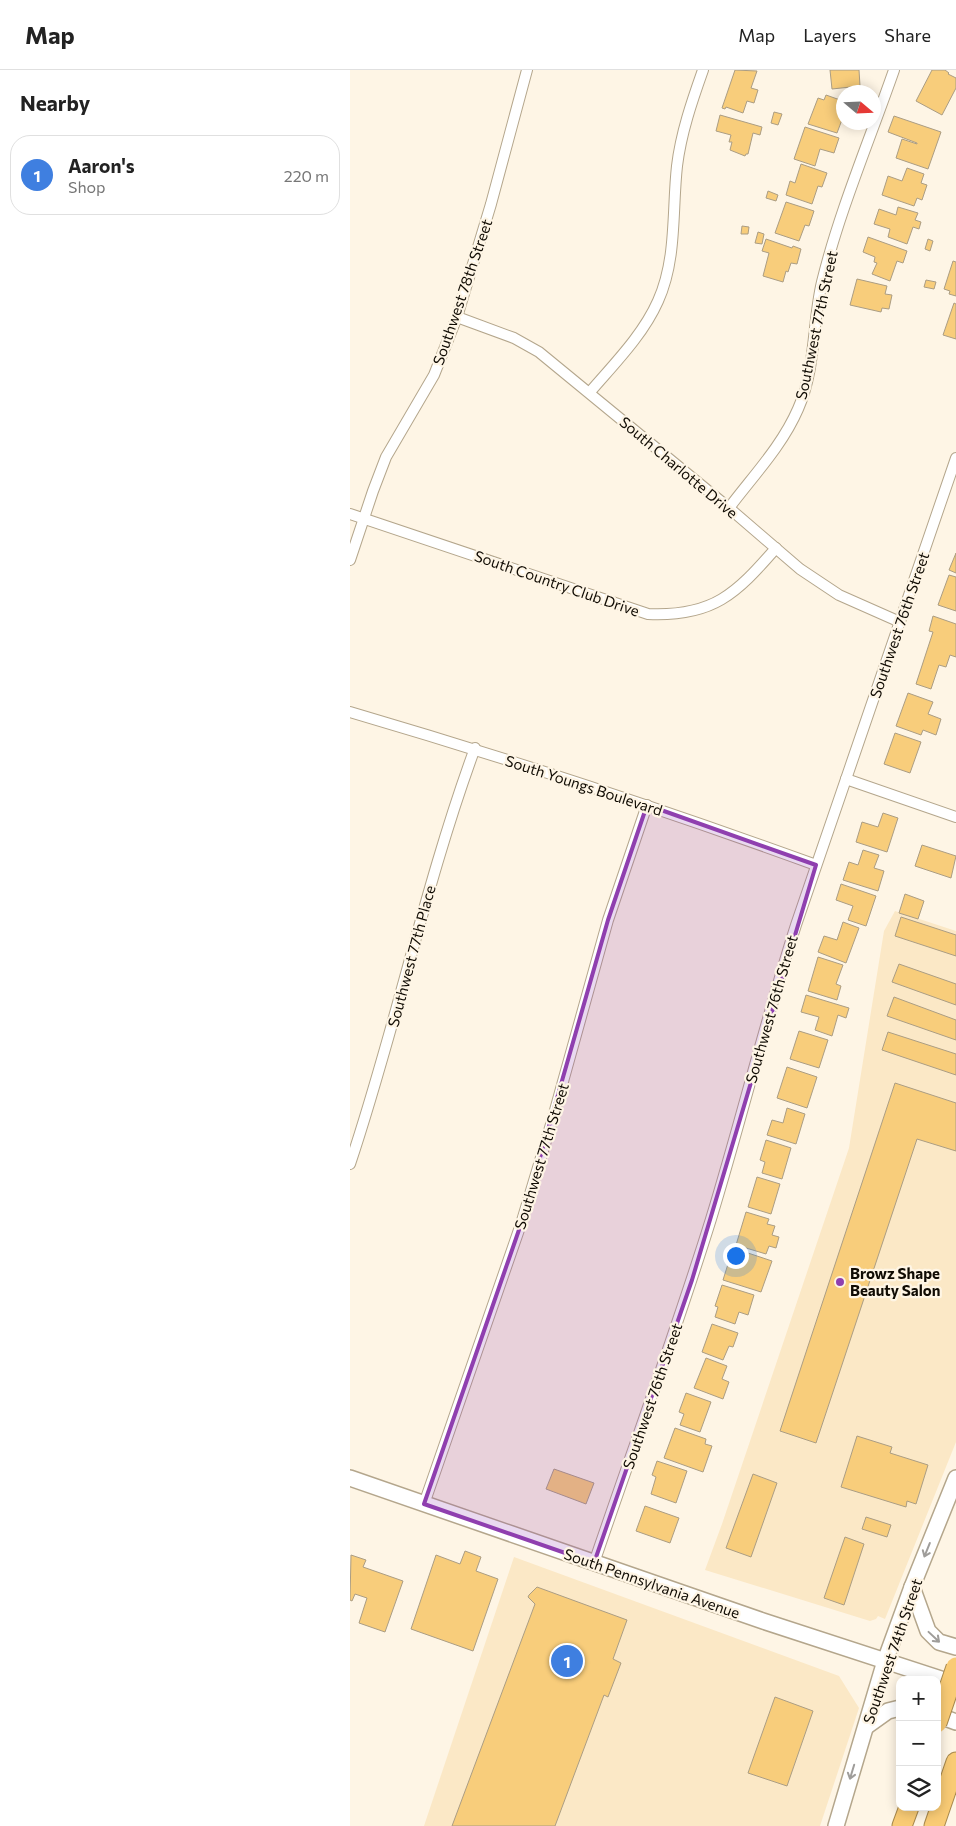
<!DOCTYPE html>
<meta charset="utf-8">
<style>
body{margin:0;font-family:Commissioner,sans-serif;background:#f2f2f2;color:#222}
.controls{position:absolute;right:15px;bottom:15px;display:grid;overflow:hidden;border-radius:10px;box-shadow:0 2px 12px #0003}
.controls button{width:45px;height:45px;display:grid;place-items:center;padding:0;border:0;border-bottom:1px solid #e0e0e0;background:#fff;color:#222;font:25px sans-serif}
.compass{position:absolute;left:486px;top:15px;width:45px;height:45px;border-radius:50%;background:#fff;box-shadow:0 2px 12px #0003;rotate:109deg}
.you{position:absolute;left:385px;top:1185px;width:18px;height:18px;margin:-12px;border:4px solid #fff;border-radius:50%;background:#1a73e8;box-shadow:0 0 0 8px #1a73e833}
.badge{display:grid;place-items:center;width:32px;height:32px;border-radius:50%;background:#8f3faf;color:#fff;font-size:16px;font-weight:700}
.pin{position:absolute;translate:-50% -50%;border:2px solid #fff;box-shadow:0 1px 5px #0006}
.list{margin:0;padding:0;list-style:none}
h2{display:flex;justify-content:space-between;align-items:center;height:65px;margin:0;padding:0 20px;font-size:21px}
h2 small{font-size:16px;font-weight:400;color:#767676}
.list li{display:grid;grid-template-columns:32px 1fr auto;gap:15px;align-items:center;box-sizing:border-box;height:80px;margin:0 10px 10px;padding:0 10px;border:1px solid #e0e0e0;border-radius:20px}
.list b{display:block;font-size:19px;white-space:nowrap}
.list p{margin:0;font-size:16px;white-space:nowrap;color:#767676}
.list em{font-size:16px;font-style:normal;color:#767676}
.icon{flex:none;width:28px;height:28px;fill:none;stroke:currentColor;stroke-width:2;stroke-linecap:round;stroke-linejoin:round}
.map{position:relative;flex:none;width:606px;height:1756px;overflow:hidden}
header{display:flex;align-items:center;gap:30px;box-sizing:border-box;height:70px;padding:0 25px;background:#fff;border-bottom:1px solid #e0e0e0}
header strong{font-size:24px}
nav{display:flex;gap:28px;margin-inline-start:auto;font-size:18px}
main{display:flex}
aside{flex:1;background:#fff}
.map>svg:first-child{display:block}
.built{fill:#fbe8c6}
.building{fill:#f8cd7b;stroke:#ab9d83}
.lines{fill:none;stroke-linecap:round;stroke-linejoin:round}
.minor-casing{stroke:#b4a68c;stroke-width:12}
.secondary-casing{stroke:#b4a68c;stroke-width:18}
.motorway-casing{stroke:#a7884d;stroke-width:21}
.minor{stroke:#fff;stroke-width:10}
.secondary{stroke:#fff;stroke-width:15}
.motorway{stroke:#f9cb75;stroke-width:19}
.motorway-bridge-casing{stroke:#a7884d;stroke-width:21;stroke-linecap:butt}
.motorway-bridge{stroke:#f9cb75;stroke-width:19}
.oneway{stroke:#9f9d9a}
.marked{fill:#8f3faf;fill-opacity:0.2;stroke:#8f3faf;stroke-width:4;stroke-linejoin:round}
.poi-dot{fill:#8f3faf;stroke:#fef5e5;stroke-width:2}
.labels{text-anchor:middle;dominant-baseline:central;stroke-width:4.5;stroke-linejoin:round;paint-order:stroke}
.street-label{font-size:15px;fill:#100b03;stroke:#fef5e5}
.poi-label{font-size:15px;font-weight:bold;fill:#100b03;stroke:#fef5e5;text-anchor:start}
</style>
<header>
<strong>Map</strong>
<nav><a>Map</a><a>Layers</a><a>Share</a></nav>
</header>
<main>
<aside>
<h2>Nearby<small></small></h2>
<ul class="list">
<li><span class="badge" style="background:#3f7fe0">1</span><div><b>Aaron's</b><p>Shop</p></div><em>220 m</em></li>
</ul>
</aside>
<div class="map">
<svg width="606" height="1756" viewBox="0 0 606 1756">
<rect width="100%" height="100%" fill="#fef5e5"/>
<g class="built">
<path d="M545 841 606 861V1372L535 1549 528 1546 526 1549 520 1551 355 1500 372 1454 499 1078 534 861Z"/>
<path d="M164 1487 489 1606 509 1638 470 1756H74Z"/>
</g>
<g class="building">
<path d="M385 0 407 1 401 18 408 20 404 33 397 31 393 43 376 37 375 39 372 38Z"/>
<path d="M480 0H509L510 16 482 19Z"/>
<path d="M582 0H595L599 3 598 4 606 8V18L592 45 566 31Z"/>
<path d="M476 25 493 31V47L487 63 458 54 468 28 474 30Z"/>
<path d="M424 42 432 44 428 55 421 53Z"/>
<path d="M370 45 412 57 410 65 403 63 398 84H396L395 86 380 80 382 72H379L381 65 366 61Z"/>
<path d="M544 46 591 62 578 99 546 88 552 69 567 74V73L538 62Z"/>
<path d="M455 57 489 68 484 83 470 79 465 96 444 89Z"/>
<path d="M451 94 477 103 472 117 468 116 462 134 436 125 440 111 445 113Z"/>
<path d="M557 98 574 104 571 113 577 115 572 130 567 128 564 136 532 125 538 106 552 111Z"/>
<path d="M418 121 428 125 426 131 416 128Z"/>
<path d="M436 132 464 141 459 156 455 155 449 171 425 163Z"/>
<path d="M548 137 568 143 565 150 571 152 569 159 563 157 557 174 538 167 540 159 524 154 529 139 546 145Z"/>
<path d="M392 156 399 157 398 164H391Z"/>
<path d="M408 162 414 164 412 174 405 173Z"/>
<path d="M518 167 557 181 553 193 547 191 540 211 522 204 527 193 524 192 525 187 513 182Z"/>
<path d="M416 169 442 178 443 176 451 179 447 194 441 193 438 202 436 201 433 212 413 206 419 183 412 181Z"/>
<path d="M578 169 583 171 580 181 575 179Z"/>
<path d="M603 191 606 192V226L599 224 600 221 594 219Z"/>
<path d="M507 209 537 216 535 224 542 225 539 239 532 238 531 242 500 235Z"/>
<path d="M576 210 586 212 584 219 574 217Z"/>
<path d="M604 233 606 234V269L593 265Z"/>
<path d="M606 483V503L599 500Z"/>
<path d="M599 505 606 507V541L588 535Z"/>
<path d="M583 546 606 554V587L600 585 596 597 589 595 581 619 566 614 583 562 579 561Z"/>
<path d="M558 623 583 632 578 644 591 649 586 665 573 660 571 665 546 656Z"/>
<path d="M545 663 571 672 560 703 534 694Z"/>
<path d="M533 743 548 748 537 782 506 772 512 752 528 757Z"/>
<path d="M572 775 606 786 601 808 565 796Z"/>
<path d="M513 780 529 785 524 798 534 801 528 821 493 810 499 792 508 795Z"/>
<path d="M491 814 526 826 516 856 498 850 503 836 486 830Z"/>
<path d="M555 824 574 831 568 849 549 843Z"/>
<path d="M551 847 606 865V886L545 866Z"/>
<path d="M493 852 509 858 496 893 468 882 474 866 487 870Z"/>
<path d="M468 887 493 895 486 914 491 916 487 930 458 921Z"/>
<path d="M549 894 606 914V935L542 912Z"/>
<path d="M456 925 499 938 496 948 488 945 482 966 465 960 469 947 451 942Z"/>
<path d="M544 927 606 950V970L537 946Z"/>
<path d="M449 961 478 970 469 998 440 989Z"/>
<path d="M538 962 606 984V1005L532 980Z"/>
<path d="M437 997 467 1007 457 1038 427 1028Z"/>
<path d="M545 1013 606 1033V1081L567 1069 466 1373 430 1361Z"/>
<path d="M437 1038 455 1044 446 1074 417 1065 422 1050 433 1053Z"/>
<path d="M416 1070 441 1078 432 1109 412 1103 415 1092 410 1090Z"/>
<path d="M407 1107 430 1114 421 1144 398 1137Z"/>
<path d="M396 1142 419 1149 417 1154 425 1156 422 1165 429 1167 426 1178 419 1176 416 1184 386 1175Z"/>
<path d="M395 1182 422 1191 411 1222 373 1210 378 1194 390 1198Z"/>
<path d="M372 1215 404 1225 398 1245 389 1242 385 1254 365 1247 368 1237 365 1236Z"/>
<path d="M362 1254 388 1263 383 1277 379 1276 373 1290 352 1282Z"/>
<path d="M356 1288 377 1296 372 1309 379 1312 373 1329 344 1318Z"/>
<path d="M336 1323 361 1332 350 1362 330 1355 334 1344 329 1342Z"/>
<path d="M325 1358 356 1369 355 1374 362 1376 353 1402 314 1388Z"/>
<path d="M507 1366 542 1377 540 1383 578 1395 566 1434 557 1431 556 1437 491 1417Z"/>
<path d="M307 1391 337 1401 326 1433 301 1424 306 1407 302 1405Z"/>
<path d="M204 1399 244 1413 236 1434 196 1419Z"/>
<path d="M403 1404 427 1413 401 1487 376 1478Z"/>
<path d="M295 1436 329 1448 320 1473 286 1461Z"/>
<path d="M516 1447 541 1455 537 1467 512 1459Z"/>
<path d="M495 1467 514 1474 494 1535 474 1528Z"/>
<path d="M115 1481 131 1487 126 1501 148 1509 123 1581 61 1559 86 1485 110 1494Z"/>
<path d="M1 1485 16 1490 13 1497 53 1511 35 1562 9 1553 17 1528 5 1524 2 1531 0 1530Z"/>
<path d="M187 1517 277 1550 263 1589 271 1593 258 1627 254 1625 205 1756H102L185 1534 178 1527 179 1525Z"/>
<path d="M425 1627 463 1641 437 1716 398 1703Z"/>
</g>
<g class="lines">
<g class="minor-casing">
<g id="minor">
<path d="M107 247 164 268 189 282 379 438 450 499 489 525 550 552"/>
<path d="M240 322C264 294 293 265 308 231 327 189 322 141 327 96 331 63 342 31 353 0"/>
<path d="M379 438C403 406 432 376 448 339 466 299 462 254 472 212 489 142 520 69 544 0"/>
<path d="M0 444 298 544C363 547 386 524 426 478"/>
<path d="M0 490 23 421 36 387 84 305 107 247 141 134 177 0"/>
<path d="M0 642C157 688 312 739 466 795"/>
<path d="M496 709 606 747"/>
<path d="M0 1094C46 957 75 814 125 678"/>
<path d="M74 1434 171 1154 202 1051 258 850 297 735"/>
<path d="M244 1493C283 1378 325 1265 361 1149 391 1051 415 952 446 855L606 388"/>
</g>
</g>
<g class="secondary-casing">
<g id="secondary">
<path d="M0 1408 413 1551 606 1614"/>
<path d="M562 1517 578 1561 589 1572 606 1577"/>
<path d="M587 1645 606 1652"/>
<path d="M517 1656 538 1641 550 1638"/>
<path d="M486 1756 535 1591 562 1517 606 1408"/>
</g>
</g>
<g class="motorway-casing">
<g id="motorway">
<path d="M552 1756 559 1737"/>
<path d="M584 1756 606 1692"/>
</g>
</g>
<use href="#minor" class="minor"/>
<use href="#secondary" class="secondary"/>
<use href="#motorway" class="motorway"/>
<g class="motorway-bridge-casing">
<path id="motorway-bridge" d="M587 1653 606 1597"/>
</g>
<use href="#motorway-bridge" class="motorway-bridge"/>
</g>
<defs><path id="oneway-shaft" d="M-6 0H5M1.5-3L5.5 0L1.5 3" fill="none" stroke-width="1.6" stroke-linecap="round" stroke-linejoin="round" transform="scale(1.25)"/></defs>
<g class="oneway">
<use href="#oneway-shaft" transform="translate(577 1480) rotate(112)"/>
<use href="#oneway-shaft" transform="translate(584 1567) rotate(43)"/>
<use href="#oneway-shaft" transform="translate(502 1702) rotate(107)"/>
</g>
<path class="marked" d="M297 735 466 795 342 1210 244 1493 74 1434 171 1154 258 850Z"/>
<circle class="poi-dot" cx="490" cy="1212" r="5"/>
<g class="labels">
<g class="street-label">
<text transform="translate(112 222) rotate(-71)">Southwest 78th Street</text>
<text transform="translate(466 255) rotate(-78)">Southwest 77th Street</text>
<text transform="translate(329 397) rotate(40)">South Charlotte Drive</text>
<text transform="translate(207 513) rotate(19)">South Country Club Drive</text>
<text transform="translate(549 555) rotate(-71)">Southwest 76th Street</text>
<text transform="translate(234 715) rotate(18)">South Youngs Boulevard</text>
<text transform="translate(61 886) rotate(-75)">Southwest 77th Place</text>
<text transform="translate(421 939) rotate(-74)">Southwest 76th Street</text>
<text transform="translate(191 1086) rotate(-73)">Southwest 77th Street</text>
<text transform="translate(302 1326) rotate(-71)">Southwest 76th Street</text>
<text transform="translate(302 1513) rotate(19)">South Pennsylvania Avenue</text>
<text transform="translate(542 1581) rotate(-71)">Southwest 74th Street</text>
</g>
<g class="poi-label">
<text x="500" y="1203">Browz Shape<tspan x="500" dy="17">Beauty Salon</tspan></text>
</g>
</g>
</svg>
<div class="controls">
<button>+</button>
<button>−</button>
<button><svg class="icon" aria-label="layers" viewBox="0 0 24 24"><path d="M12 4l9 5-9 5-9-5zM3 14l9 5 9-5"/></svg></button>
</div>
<svg class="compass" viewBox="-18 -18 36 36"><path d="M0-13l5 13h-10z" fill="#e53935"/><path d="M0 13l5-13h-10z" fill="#767676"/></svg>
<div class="you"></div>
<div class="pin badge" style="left:217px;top:1591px;background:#3f7fe0">1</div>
</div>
</main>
